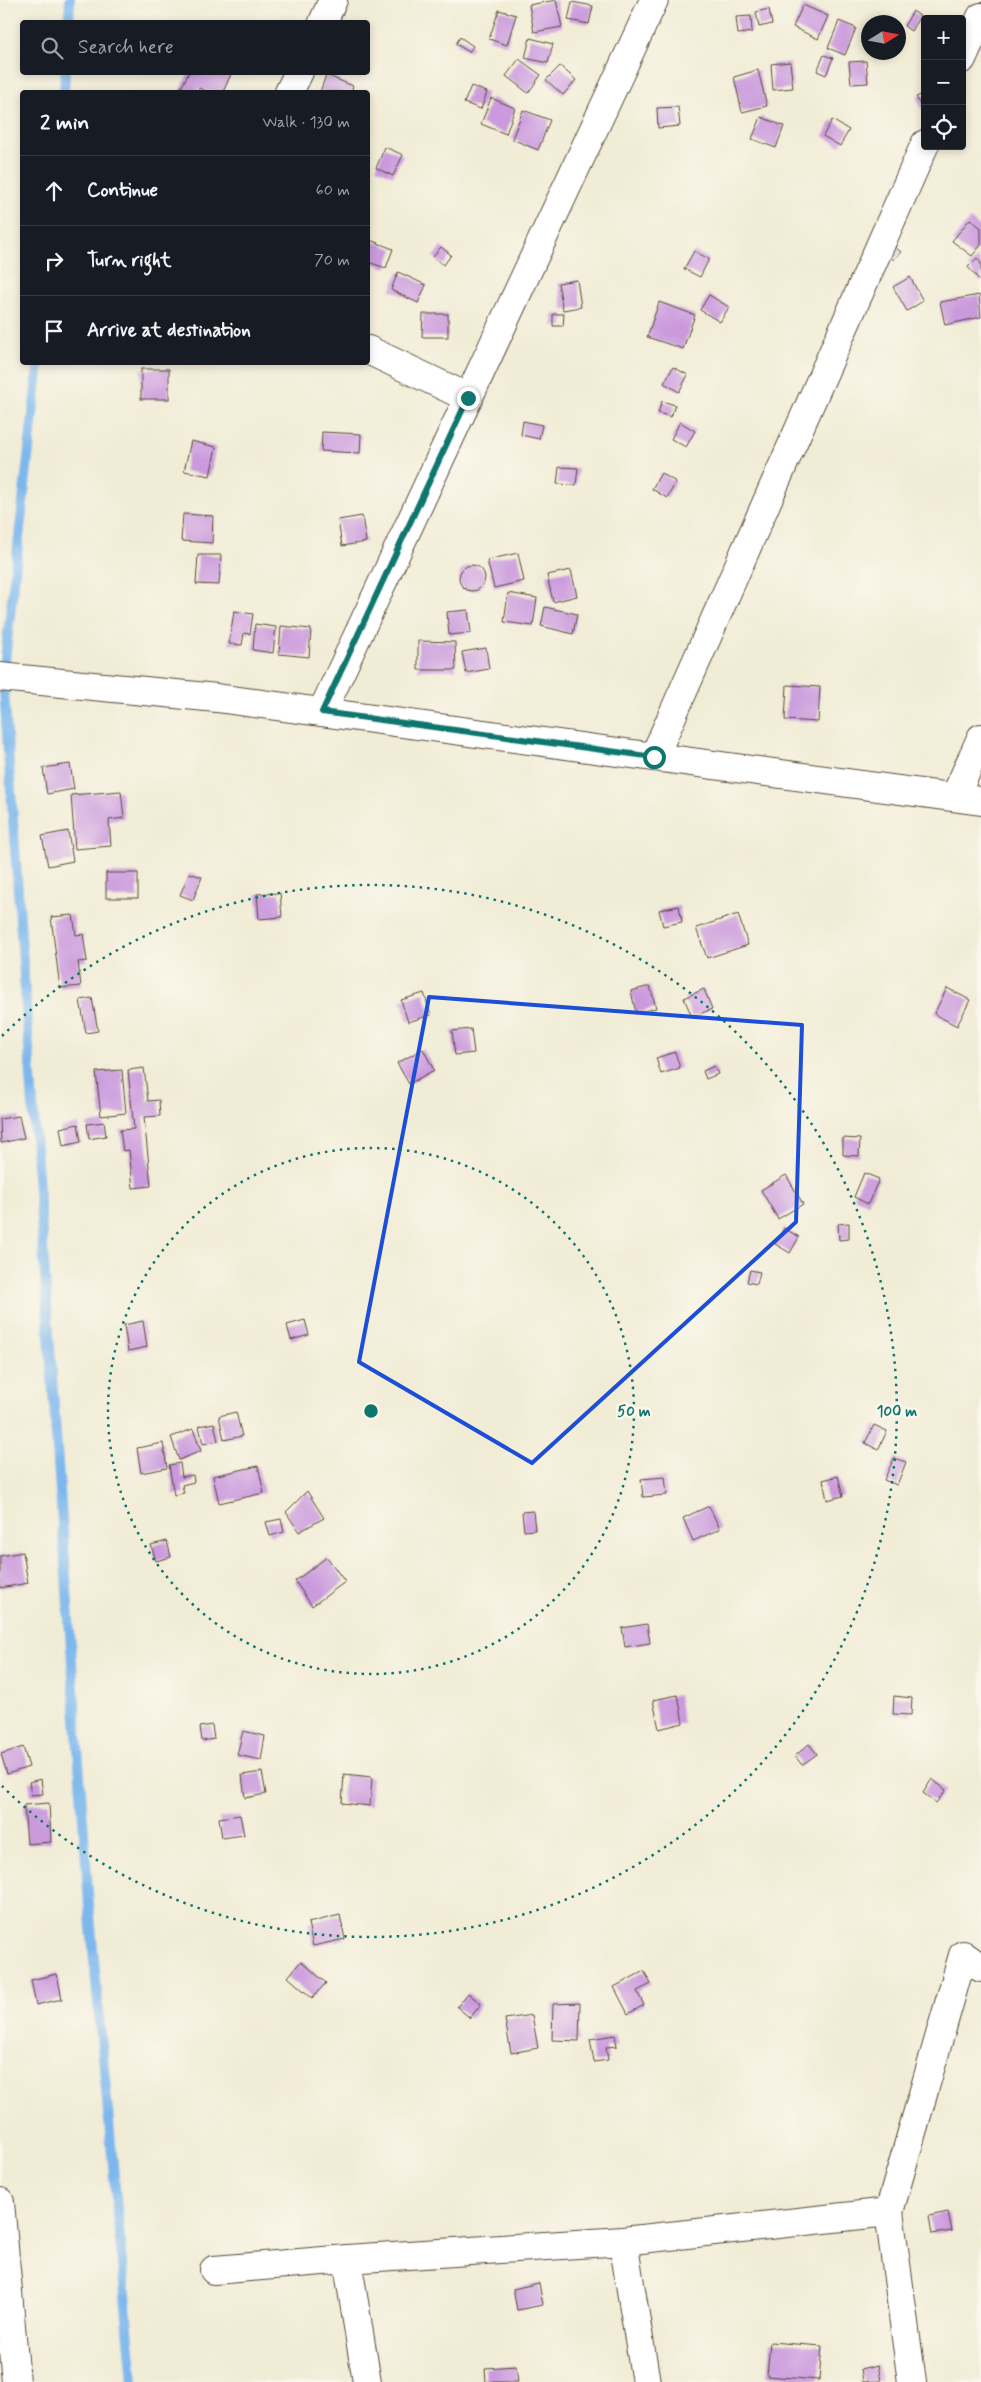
<!DOCTYPE html>
<meta charset="utf-8">
<style>
body{margin:0;font-family:Mynerve,sans-serif;background:#20242c;color:#f1f3f6}
.controls{position:absolute;right:15px;top:15px;display:grid;overflow:hidden;border-radius:5px;box-shadow:0 2px 8px #0003}
.controls button{width:45px;height:45px;display:grid;place-items:center;padding:0;border:0;border-bottom:1px solid #363941;background:#171b24;color:#f1f3f6;font:25px sans-serif}
.compass{position:absolute;left:861px;top:15px;width:45px;height:45px;border-radius:50%;background:#171b24;box-shadow:0 2px 8px #0003;rotate:79deg}
.stop{position:absolute;width:15px;height:15px;margin:-11px;border:4px solid #0f766e;border-radius:50%;background:#fff}
.stop.end{background:#0f766e;border-color:#fff;box-shadow:0 1px 5px #0008}
.list{margin:0;padding:0;list-style:none}
h2{display:flex;justify-content:space-between;align-items:center;height:65px;margin:0;padding:0 20px;font-size:21px}
h2 small{font-size:16px;font-weight:400;color:#9ea1a6}
.list li{display:grid;grid-template-columns:32px 1fr auto;gap:15px;align-items:center;box-sizing:border-box;height:70px;padding:0 20px;border-top:1px solid #363941}
.list b{display:block;font-size:19px;white-space:nowrap}
.list em{font-size:16px;font-style:normal;color:#9ea1a6}
.icon{flex:none;width:28px;height:28px;fill:none;stroke:currentColor;stroke-width:2;stroke-linecap:round;stroke-linejoin:round}
.map{position:relative;flex:none;width:981px;height:2382px;overflow:hidden}
.search{position:absolute;background:#171b24;box-shadow:0 2px 8px #0003;left:20px;top:20px;width:350px;height:55px;display:flex;align-items:center;gap:12px;box-sizing:border-box;padding:0 18px;border-radius:5px;color:#9ea1a6;font-size:19px}
.panel{position:absolute;background:#171b24;box-shadow:0 2px 8px #0003;left:20px;top:90px;width:350px;height:275px;border-radius:5px}
.map>svg:first-child{display:block}
.lines{fill:none;stroke-linecap:round;stroke-linejoin:round}
.stream{stroke:#7bb7ed;stroke-width:10}
.building{fill:#ca9add}
.street-casing{stroke:#564739;stroke-width:30}
.secondary-casing{stroke:#564739;stroke-width:30}
.street{stroke:#fff;stroke-width:28}
.secondary{stroke:#fff;stroke-width:28}
.route{stroke:#0f766e;stroke-width:6}
.marked{fill:none;stroke:#1d4ed8;stroke-width:4;stroke-linejoin:round}
.ring{fill:none;stroke:#0f766e;stroke-width:2.5;stroke-dasharray:2.5 5}
.centre{fill:#0f766e;stroke:#fbf7ec;stroke-width:2.5}
.ring-label{font-size:15px;text-anchor:middle;font-weight:bold;fill:#0f766e;stroke:#fbf7ec;stroke-width:5;stroke-linejoin:round;paint-order:stroke}
</style>
<div class="map">
<svg width="981" height="2382" viewBox="0 0 981 2382">
<rect width="100%" height="100%" fill="#fbf7ec"/>
<filter id="ink" filterUnits="userSpaceOnUse"><feTurbulence type="fractalNoise" baseFrequency=".02" numOctaves="2"/><feDisplacementMap in="SourceGraphic" scale="10" xChannelSelector="R" yChannelSelector="G"/><feConvolveMatrix kernelMatrix="1 2 1 2 8 2 1 2 1" color-interpolation-filters="sRGB"/></filter>
<filter id="wash" filterUnits="userSpaceOnUse"><feTurbulence type="fractalNoise" baseFrequency=".0096" numOctaves="4" result="noise"/><feDisplacementMap in="SourceGraphic" scale="20" xChannelSelector="R" yChannelSelector="G"/><feGaussianBlur stdDeviation="1.12" result="paint"/><feColorMatrix in="noise" values="0 0 0 0 0 0 0 0 0 0 0 0 0 0 0 0 0 1.4 0 .05"/><feComposite in="paint" operator="in"/></filter>
<g filter="url(#wash)">
<rect width="100%" height="100%" fill="#f1ecd5"/>
<g class="lines">
<g class="stream">
<path d="M69 22 70 0"/>
<path d="M64 92 65 72"/>
<path d="M39 362 3 677 89 1905 133 2382"/>
</g>
</g>
<g id="blocks">
<g class="building">
<path d="M556 0 562 27 534 32 529 5Z"/>
<path d="M572 2 593 6 589 24 568 20Z"/>
<path d="M803 5 828 16 818 39 793 27Z"/>
<path d="M769 9 772 24 759 27 756 12Z"/>
<path d="M499 10 516 15 507 45 489 39Z"/>
<path d="M913 11 920 16 911 31 904 26Z"/>
<path d="M751 16 752 32 738 34 736 17Z"/>
<path d="M839 21 856 28 845 55 828 48Z"/>
<path d="M460 37 473 46 469 52 456 44Z"/>
<path d="M530 38 553 44 548 63 525 58Z"/>
<path d="M824 55 833 58 826 75 817 71Z"/>
<path d="M519 59 541 75 528 93 506 76Z"/>
<path d="M866 61 868 83 851 84 849 62Z"/>
<path d="M790 62 793 88 773 90 771 64Z"/>
<path d="M560 66 576 80 563 95 546 80Z"/>
<path d="M758 70 767 106 742 112 734 77Z"/>
<path d="M189 72H232L223 92H208L199 88 196 92H179Z"/>
<path d="M326 75 353 86 351 92H320Z"/>
<path d="M471 86 487 92 481 109 464 103Z"/>
<path d="M925 93V110L923 111 916 97Z"/>
<path d="M491 98 515 108 506 134 481 124Z"/>
<path d="M678 107 680 126 658 128 657 108Z"/>
<path d="M523 110 550 120 538 150 512 139Z"/>
<path d="M761 117 784 126 776 148 752 139Z"/>
<path d="M832 120 849 130 840 146 823 136Z"/>
<path d="M385 147 403 155 393 176 376 168Z"/>
<path d="M970 219 981 228V245L972 256 952 241Z"/>
<path d="M370 240 393 249 386 268 368 262Z"/>
<path d="M892 245 901 252 894 260 886 253Z"/>
<path d="M441 247 451 255 444 265 433 257Z"/>
<path d="M694 251 709 259 700 277 684 269Z"/>
<path d="M977 258 981 263V282L968 267Z"/>
<path d="M398 272 426 285 418 303 391 290Z"/>
<path d="M910 277 923 301 907 311 893 287Z"/>
<path d="M577 280 581 307 563 310 558 283Z"/>
<path d="M709 295 729 307 720 322 700 310Z"/>
<path d="M979 295 981 317 945 325 940 302Z"/>
<path d="M659 302 695 315 683 349 647 337Z"/>
<path d="M423 314H448V337H422Z"/>
<path d="M553 314H564L563 326H553Z"/>
<path d="M673 367 688 375 679 392 664 383Z"/>
<rect x="141" y="369" width="28" height="30"/>
<path d="M662 401 675 405 671 417 658 413Z"/>
<path d="M523 421 542 425 539 439 521 435Z"/>
<path d="M680 422 695 431 686 447 671 439Z"/>
<path d="M322 432 361 434 360 453 321 451Z"/>
<path d="M191 441 216 447 210 476 184 471Z"/>
<path d="M559 467 578 468 576 485 557 484Z"/>
<path d="M661 473 676 482 667 498 652 489Z"/>
<path d="M183 514 213 516 212 543 181 541Z"/>
<path d="M362 516 366 542 342 546 338 520Z"/>
<path d="M518 553 524 581 494 588 487 560Z"/>
<path d="M198 555H221L219 585 196 584Z"/>
<circle cx="472" cy="578" r="13"/>
<path d="M571 570 577 596 553 602 547 575Z"/>
<path d="M508 593 537 598 533 626 504 622Z"/>
<path d="M545 607 577 614 573 634 541 626Z"/>
<path d="M468 610 471 633 449 635 447 612Z"/>
<path d="M234 611 253 614 250 634 244 633 242 645 229 644Z"/>
<path d="M255 624 276 627 273 653 253 650Z"/>
<path d="M281 626 311 629 309 657 279 654Z"/>
<path d="M418 641 455 642 456 670H418Z"/>
<path d="M486 648 489 669 466 673 462 652Z"/>
<path d="M787 685 820 687 818 722 785 720Z"/>
<path d="M70 764 74 789 47 794 43 768Z"/>
<path d="M121 791 124 818 109 820 111 846 75 849 71 795Z"/>
<path d="M68 831 73 861 48 866 42 836Z"/>
<rect x="106" y="873" width="32" height="25"/>
<path d="M189 873 202 877 193 900 180 895Z"/>
<path d="M280 893 282 917 259 919 257 894Z"/>
<path d="M679 906 682 922 663 926 659 910Z"/>
<path d="M738 914 748 945 707 958 696 928Z"/>
<path d="M73 915 76 935 83 934 87 961 78 962 81 986 60 988 51 917Z"/>
<path d="M650 986 656 1008 636 1013 631 991Z"/>
<path d="M947 988 970 1000 957 1026 934 1014Z"/>
<path d="M704 989 712 1009 692 1017 684 998Z"/>
<path d="M424 993 431 1015 408 1022 401 1000Z"/>
<path d="M92 998 98 1031 86 1033 80 1000Z"/>
<path d="M471 1029 474 1053 455 1055 452 1031Z"/>
<path d="M423 1049 434 1070 409 1084 397 1063Z"/>
<path d="M675 1052 680 1068 661 1074 656 1058Z"/>
<path d="M714 1066 718 1074 706 1079 703 1071Z"/>
<path d="M144 1068 148 1101 159 1100 160 1116 144 1117 151 1186 133 1188 129 1150 123 1151 120 1130 134 1129 128 1070Z"/>
<path d="M122 1070 126 1113 101 1116 96 1072Z"/>
<path d="M19 1116 24 1138 1 1143 0 1119Z"/>
<path d="M104 1122 106 1136 89 1139 87 1124Z"/>
<path d="M78 1124 81 1142 63 1146 60 1128Z"/>
<path d="M843 1138 860 1139 859 1156 843 1155Z"/>
<path d="M864 1173 879 1179 868 1204 854 1197Z"/>
<path d="M786 1175 803 1204 778 1219 761 1190Z"/>
<path d="M849 1223V1239L839 1240 838 1224Z"/>
<path d="M784 1228 799 1237 790 1253 775 1244Z"/>
<path d="M750 1270 760 1272 757 1284 747 1282Z"/>
<path d="M305 1320 309 1335 291 1340 287 1325Z"/>
<path d="M143 1321 147 1347 128 1351 124 1325Z"/>
<path d="M236 1412 242 1436 224 1440 219 1416Z"/>
<path d="M214 1423 218 1441 203 1444 199 1426Z"/>
<path d="M874 1425 887 1431 878 1450 865 1443Z"/>
<path d="M193 1429 201 1451 179 1460 171 1437Z"/>
<path d="M163 1443 167 1468 141 1473 137 1448Z"/>
<path d="M894 1458 906 1462 897 1485 884 1480Z"/>
<path d="M180 1463 182 1477 193 1475 194 1482 182 1485 184 1493 174 1495 169 1465Z"/>
<path d="M258 1466 264 1493 219 1503 213 1476Z"/>
<path d="M838 1476 843 1496 827 1500 823 1480Z"/>
<path d="M665 1477 667 1495 643 1497 641 1479Z"/>
<path d="M307 1491 324 1518 299 1532 286 1512Z"/>
<path d="M709 1506 720 1529 693 1541 683 1518Z"/>
<path d="M533 1511 535 1530 524 1531 522 1512Z"/>
<path d="M281 1519 284 1532 270 1536 266 1522Z"/>
<path d="M167 1541 171 1557 156 1561 151 1545Z"/>
<path d="M23 1552 28 1583 0 1588V1556Z"/>
<path d="M327 1557 345 1582 312 1606 295 1581Z"/>
<path d="M647 1624 650 1643 625 1647 622 1628Z"/>
<path d="M678 1695 683 1723 659 1729 653 1700Z"/>
<path d="M894 1696 912 1698 911 1715 893 1714Z"/>
<path d="M212 1725 214 1739 202 1741 200 1727Z"/>
<path d="M243 1731 265 1736 261 1760 237 1755Z"/>
<path d="M809 1744 817 1754 802 1765 795 1756Z"/>
<path d="M23 1747 29 1767 7 1774 1 1754Z"/>
<path d="M262 1772 266 1794 245 1798 242 1775Z"/>
<path d="M344 1774 372 1777 370 1806 342 1803Z"/>
<path d="M41 1779 43 1794 31 1795 29 1782Z"/>
<path d="M932 1779 946 1790 936 1803 923 1793Z"/>
<path d="M49 1803 51 1842 27 1844 24 1805Z"/>
<path d="M240 1815 244 1835 222 1838 219 1818Z"/>
<path d="M340 1915 345 1939 313 1946 308 1923Z"/>
<path d="M301 1961 326 1983 312 1998 288 1977Z"/>
<path d="M644 1971 651 1984 637 1991 644 2005 628 2014 614 1987Z"/>
<path d="M57 1974 62 1999 36 2005 31 1980Z"/>
<path d="M468 1993 481 2004 470 2018 457 2007Z"/>
<path d="M580 2003 579 2041 552 2040 553 2004Z"/>
<path d="M532 2015 538 2048 511 2053 505 2019Z"/>
<path d="M615 2035 617 2046 606 2047 608 2060 594 2062 590 2039Z"/>
<path d="M948 2212 952 2231 932 2234 929 2216Z"/>
<path d="M539 2283 543 2305 517 2310 513 2289Z"/>
<path d="M770 2342 822 2346 819 2380 767 2376Z"/>
<path d="M878 2365 881 2381 863 2382 861 2369Z"/>
<path d="M516 2366 518 2382H486L485 2368Z"/>
</g>
</g>
</g>
<g filter="url(#ink)">
<use href="#blocks" fill-opacity="0" stroke="#564739" stroke-width="1"/>
<g class="lines">
<g class="street-casing">
<g id="street">
<path d="M323 22 333 0"/>
<path d="M962 59 981 17"/>
<path d="M289 92 299 72"/>
<path d="M368 350 469 398"/>
<path d="M322 712 654 0"/>
<path d="M654 757 925 144"/>
<path d="M955 797 981 738"/>
<path d="M889 2212 912 2382"/>
<path d="M623 2241 646 2382"/>
<path d="M347 2259 367 2382"/>
<path d="M214 2270 347 2259 623 2241 889 2212 963 1955 981 1968"/>
</g>
</g>
<g class="secondary-casing">
<g id="secondary">
<path d="M0 677 217 698 981 801"/>
<path d="M0 2202 16 2382"/>
</g>
</g>
<use href="#street" class="street"/>
<use href="#secondary" class="secondary"/>
</g>
</g>
<g class="lines" filter="url(#ink)">
<path class="route" d="M468 398 322 712 654 757"/>
</g>
<path class="marked" d="M429 997 802 1025 796 1222 532 1463 359 1362Z"/>
<g class="ring">
<circle cx="371" cy="1411" r="263"/>
<path d="M2 1036A526 526 0 1 1 2 1786"/>
</g>
<circle cx="371" cy="1411" r="8" class="centre"/>
<g class="ring-label">
<text x="634" y="1416">50 m</text>
<text x="897" y="1416">100 m</text>
</g>
</svg>
<div class="controls">
<button>+</button>
<button>−</button>
<button><svg class="icon" aria-label="locate" viewBox="0 0 24 24"><circle cx="12" cy="12" r="6"/><path d="M12 2v4M12 18v4M2 12h4M18 12h4"/></svg></button>
</div>
<svg class="compass" viewBox="-18 -18 36 36"><path d="M0-13l5 13h-10z" fill="#e53935"/><path d="M0 13l5-13h-10z" fill="#9ea1a6"/></svg>
<div class="stop" style="left:654px;top:757px"></div>
<div class="stop end" style="left:468px;top:398px"></div>
<div class="search"><svg class="icon" aria-label="search" viewBox="0 0 24 24"><circle cx="10" cy="10" r="6"/><path d="M15 15l6 6"/></svg>Search here</div>
<section class="panel">
<h2>2 min<small>Walk · 130 m</small></h2>
<ul class="list">
<li><svg class="icon" aria-label="ahead" viewBox="0 0 24 24"><path d="M12 20V5M6 11l6-6 6 6"/></svg><div><b>Continue</b></div><em>60 m</em></li>
<li><svg class="icon" aria-label="right" viewBox="0 0 24 24"><path d="M7 20v-9h11M14 6l5 5-5 5"/></svg><div><b>Turn right</b></div><em>70 m</em></li>
<li><svg class="icon" aria-label="arrive" viewBox="0 0 24 24"><path d="M6 21V4h12l-3 4 3 4H6"/></svg><div><b>Arrive at destination</b></div></li>
</ul>
</section>
</div>
